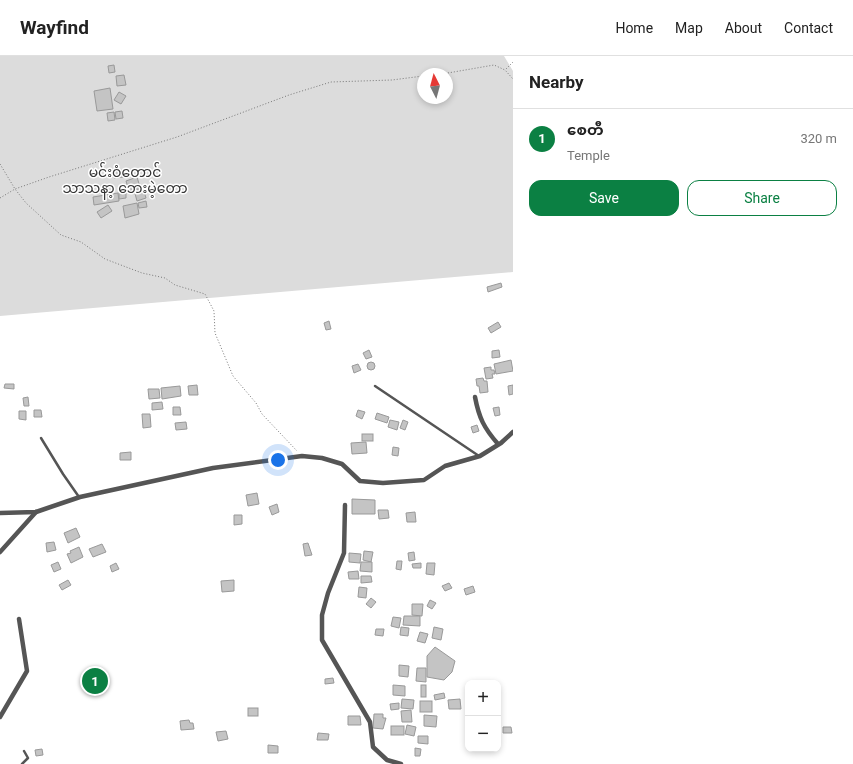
<!DOCTYPE html>
<meta charset="utf-8">
<style>
body{margin:0;font-family:Roboto,"Noto Sans Myanmar",sans-serif;background:#f2f2f2;color:#222}
.controls{position:absolute;right:12px;bottom:12px;display:grid;overflow:hidden;border-radius:8px;box-shadow:0 2px 6px #0003}
.controls button{width:36px;height:36px;display:grid;place-items:center;padding:0;border:0;border-bottom:1px solid #e0e0e0;background:#fff;color:#222;font:20px sans-serif}
.compass{position:absolute;left:417px;top:12px;width:36px;height:36px;border-radius:50%;background:#fff;box-shadow:0 2px 6px #0003;rotate:354deg}
.you{position:absolute;left:278px;top:404px;width:14px;height:14px;margin:-10px;border:3px solid #fff;border-radius:50%;background:#1a73e8;box-shadow:0 0 0 6px #1a73e833}
.badge{display:grid;place-items:center;width:26px;height:26px;border-radius:50%;background:#0b8043;color:#fff;font-size:13px;font-weight:700}
.pin{position:absolute;translate:-50% -50%;border:2px solid #fff;box-shadow:0 1px 4px #0006}
.list{margin:0;padding:0;list-style:none}
h2{display:flex;justify-content:space-between;align-items:center;height:52px;margin:0;padding:0 16px;font-size:17px}
h2 small{font-size:13px;font-weight:400;color:#767676}
.list li{display:grid;grid-template-columns:26px 1fr auto;gap:12px;align-items:center;box-sizing:border-box;height:60px;padding:0 16px;border-top:1px solid #e0e0e0}
.list b{display:block;font-size:15px;white-space:nowrap}
.list p{margin:0;font-size:13px;white-space:nowrap;color:#767676}
.list em{font-size:13px;font-style:normal;color:#767676}
.actions{display:flex;gap:8px;padding:12px 16px}
.actions a{flex:1;padding:9px 0;border:1px solid #0b8043;border-radius:12px;text-align:center;font-size:14px;color:#0b8043}
.actions .main{background:#0b8043;color:#fff}
.map{position:relative;flex:none;width:513px;height:708px;overflow:hidden}
header{display:flex;align-items:center;gap:24px;box-sizing:border-box;height:56px;padding:0 20px;background:#fff;border-bottom:1px solid #e0e0e0}
header strong{font-size:19px}
nav{display:flex;gap:22px;margin-inline-start:auto;font-size:14px}
main{display:flex}
aside{flex:1;background:#fff}
.map>svg:first-child{display:block}
.green{fill:#dcdcdc;fill-rule:evenodd}
.building{fill:#c4c4c4;stroke:#999}
.lines{fill:none;stroke-linecap:round;stroke-linejoin:round}
.path{stroke:#777;stroke-width:1;stroke-dasharray:1 2;stroke-linecap:butt}
.service{stroke:#555;stroke-width:2.5}
.minor{stroke:#555;stroke-width:4.5}
.labels{text-anchor:middle;dominant-baseline:central;stroke-width:3;stroke-linejoin:round;paint-order:stroke}
.park-label{font-size:14px;fill:#333;stroke:#fff}
</style>
<header>
<strong>Wayfind</strong>
<nav><a>Home</a><a>Map</a><a>About</a><a>Contact</a></nav>
</header>
<main>
<div class="map">
<svg width="513" height="708" viewBox="0 0 513 708">
<rect width="100%" height="100%" fill="#fff"/>
<path class="green" d="M0 0H504L513 15V216L0 260ZM423 18H447V42H423Z"/>
<g class="building">
<path d="M114 9 115 16 109 17 108 10Z"/>
<path d="M124 19 126 29 117 30 116 20Z"/>
<path d="M110 32 113 53 97 55 94 35Z"/>
<path d="M119 36 126 40 121 48 114 44Z"/>
<path d="M122 55 123 62 116 63 115 56Z"/>
<path d="M114 56 115 64 108 65 107 57Z"/>
<path d="M125 114V121L114 122V115Z"/>
<path d="M137 121 140 131 129 135 126 125Z"/>
<path d="M143 132 146 142 137 145 134 134Z"/>
<path d="M126 135V142L119 143V136Z"/>
<path d="M118 137 119 145 94 149 93 141Z"/>
<path d="M146 145 147 151 139 152 138 147Z"/>
<path d="M137 147 139 158 125 162 123 150Z"/>
<path d="M108 149 112 155 101 162 97 156Z"/>
<path d="M501 227 502 231 488 236 487 231Z"/>
<path d="M329 265 331 273 326 274 324 267Z"/>
<path d="M498 266 501 271 491 277 488 272Z"/>
<path d="M369 294 372 301 366 303 363 297Z"/>
<path d="M499 294 500 301 492 302V295Z"/>
<path d="M511 304 513 315 496 318 494 308Z"/>
<circle cx="371" cy="310" r="4"/>
<path d="M358 308 361 314 354 317 352 310Z"/>
<path d="M491 311V314H494L495 318H492L493 322 486 323 484 312Z"/>
<path d="M483 322 484 325H487L488 336 480 337 479 330H477L476 323Z"/>
<path d="M5 328H14V333L4 332Z"/>
<path d="M197 329 198 339H189L188 330Z"/>
<path d="M513 329V338L509 339 508 330Z"/>
<path d="M180 330 181 340 162 343 161 332Z"/>
<path d="M148 333H159L160 342 149 343Z"/>
<path d="M28 341 29 350H24L23 342Z"/>
<path d="M162 346 163 353 152 354V347Z"/>
<path d="M173 351H180L181 359H173Z"/>
<path d="M499 351 500 359 495 360 493 352Z"/>
<path d="M34 354H41L42 361H34Z"/>
<path d="M358 354 365 356 362 363 356 360Z"/>
<path d="M19 355H26V364L19 363Z"/>
<path d="M377 357 389 361 387 367 375 363Z"/>
<path d="M142 358H150L151 371 143 372Z"/>
<path d="M390 364 399 366 397 374 388 371Z"/>
<path d="M403 364 408 366 405 374 400 372Z"/>
<path d="M186 366 187 373 176 374 175 367Z"/>
<path d="M477 369 479 375 473 377 471 371Z"/>
<rect x="362" y="378" width="11" height="7"/>
<path d="M366 386 367 397 352 398 351 387Z"/>
<path d="M393 391 399 392 398 400 392 399Z"/>
<path d="M131 396V404H120V397Z"/>
<path d="M257 437 259 448 248 450 246 439Z"/>
<path d="M352 443 375 444V458H352Z"/>
<path d="M277 448 279 456 272 459 269 451Z"/>
<path d="M378 454H388L389 462 379 463Z"/>
<path d="M415 456 416 466H407L406 457Z"/>
<path d="M234 459H242V468L234 469Z"/>
<path d="M76 472 80 481 68 487 64 477Z"/>
<path d="M54 486 56 494 47 496 46 487Z"/>
<path d="M308 487 312 499 305 500 303 488Z"/>
<path d="M102 488 106 496 93 501 89 493Z"/>
<path d="M79 491 83 501 71 507 67 498 71 497 70 495Z"/>
<path d="M364 495 373 496 371 506 363 504Z"/>
<path d="M414 496 415 504 409 505 408 497Z"/>
<path d="M349 497 361 498 360 507 349 506Z"/>
<path d="M397 505H402L401 514 396 513Z"/>
<path d="M58 506 61 513 54 516 51 509Z"/>
<path d="M361 506H372V516L360 515Z"/>
<path d="M116 507 119 513 112 516 110 510Z"/>
<path d="M421 507V512H413L412 508Z"/>
<path d="M427 507H435L434 519 426 518Z"/>
<path d="M358 515 359 523H349L348 516Z"/>
<path d="M361 520H371L372 526 361 527Z"/>
<path d="M68 524 71 529 62 534 59 529Z"/>
<path d="M234 524V535L222 536 221 525Z"/>
<path d="M449 527 452 532 445 535 442 530Z"/>
<path d="M473 530 475 536 466 539 464 533Z"/>
<path d="M359 531 367 532 366 542 358 541Z"/>
<path d="M371 542 376 546 371 552 366 548Z"/>
<path d="M430 544 436 547 432 553 427 550Z"/>
<path d="M412 548H423L422 560 412 559Z"/>
<path d="M404 560H420V570L403 569Z"/>
<path d="M393 561 401 562 399 572 391 570Z"/>
<path d="M401 571 409 572 408 580 400 579Z"/>
<path d="M434 571 443 573 441 584 432 582Z"/>
<path d="M376 573H384L383 580 375 579Z"/>
<path d="M420 576 428 578 425 587 417 585Z"/>
<path d="M435 591 455 605 452 616 444 624 427 621V600Z"/>
<path d="M399 609 409 610 408 621 399 620Z"/>
<path d="M417 612H426V626L416 625Z"/>
<path d="M98 621V629H92V622Z"/>
<path d="M333 622 334 627 325 628V623Z"/>
<path d="M393 629 405 630V640L393 639Z"/>
<rect x="421" y="629" width="5" height="12"/>
<path d="M444 637 445 642 435 644 434 639Z"/>
<path d="M402 643 414 644 413 653 401 652Z"/>
<path d="M460 643 461 653H449L448 644Z"/>
<rect x="420" y="645" width="12" height="11"/>
<path d="M399 647V653L391 654 390 648Z"/>
<rect x="248" y="652" width="10" height="8"/>
<path d="M411 654 412 666H402L401 655Z"/>
<path d="M374 658H383V662H386L383 673 373 672Z"/>
<path d="M424 659 437 660 436 671 424 670Z"/>
<path d="M348 660H360L361 669H348Z"/>
<path d="M189 664 190 667H193L194 673 181 674 180 665Z"/>
<path d="M407 669 416 671 414 680 405 678Z"/>
<rect x="391" y="670" width="13" height="9"/>
<path d="M503 671H511L512 677H503Z"/>
<path d="M226 675 228 683 218 685 216 676Z"/>
<path d="M318 677 329 678 328 684H317Z"/>
<path d="M418 680H428V688L418 687Z"/>
<path d="M268 689 278 690V697H268Z"/>
<path d="M415 692 421 693 420 700H415Z"/>
<path d="M42 693 43 699 36 700 35 694Z"/>
</g>
<g class="lines">
<g class="path">
<path d="M506 13 513 6"/>
<path d="M442 18 494 9 505 14 513 23"/>
<path d="M0 108 15 133 26 147 61 179 81 186 105 203 142 217 165 222 175 229 205 238 214 255 215 277 233 320 256 347 262 358 297 395"/>
<path d="M0 142 15 133 49 121 177 81 289 39 331 26 392 24 423 20"/>
</g>
<g class="service">
<path d="M375 330 479 400"/>
<path d="M41 382 63 418 79 441"/>
<path d="M22 708 28 702 24 695"/>
</g>
<g class="minor">
<path d="M475 341C479 362 484 372 498 388"/>
<path d="M345 449 344 497 328 537 322 559V584L370 666 373 691 387 704 401 708"/>
<path d="M0 457 36 456 80 441 213 412 302 400 322 402 342 408 360 425 383 427 424 424 445 410 480 400 501 387 513 376"/>
<path d="M0 496 36 456"/>
<path d="M0 661 27 615 19 563"/>
</g>
</g>
<g class="labels">
<g class="park-label">
<text x="125" y="116">မင်းဝံတောင်<tspan x="125" dy="16">သာသနာ့ ‌ဘေးမဲ့တော</tspan></text>
</g>
</g>
</svg>
<div class="controls">
<button>+</button>
<button>−</button>
</div>
<svg class="compass" viewBox="-18 -18 36 36"><path d="M0-13l5 13h-10z" fill="#e53935"/><path d="M0 13l5-13h-10z" fill="#767676"/></svg>
<div class="you"></div>
<div class="pin badge" style="left:95px;top:625px">1</div>
</div>
<aside>
<h2>Nearby<small></small></h2>
<ul class="list">
<li><span class="badge">1</span><div><b>စေတီ</b><p>Temple</p></div><em>320 m</em></li>
</ul>
<div class="actions"><a class="main">Save</a><a>Share</a></div>
</aside>
</main>
